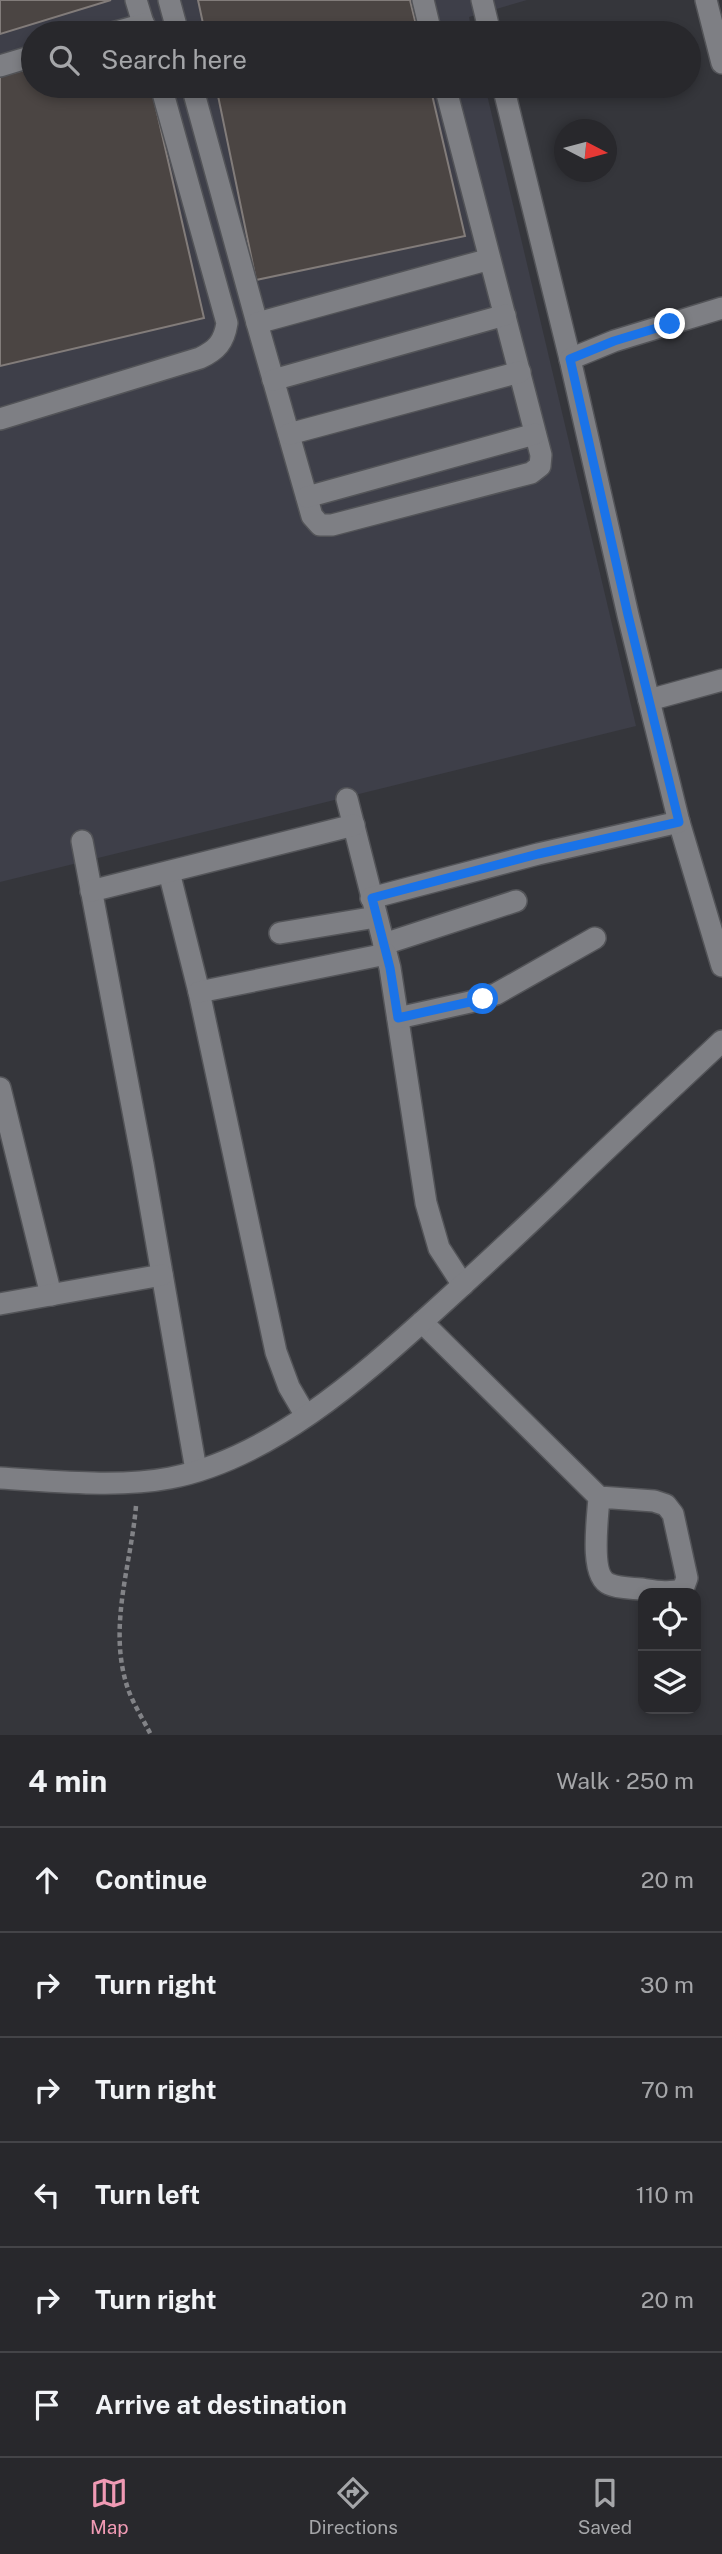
<!DOCTYPE html>
<meta charset="utf-8">
<style>
body{margin:0;font-family:"Public Sans",sans-serif;background:#343438;color:#f1f3f6}
.controls{position:absolute;right:21px;bottom:21px;display:grid;overflow:hidden;border-radius:14px;box-shadow:0 4px 10px #0003}
.controls button{width:63px;height:63px;display:grid;place-items:center;padding:0;border:0;border-bottom:2px solid #444448;background:#28282c;color:#f1f3f6;font:35px sans-serif}
.compass{position:absolute;left:554px;top:119px;width:63px;height:63px;border-radius:50%;background:#28282c;box-shadow:0 4px 10px #0003;rotate:96deg}
.stop{position:absolute;width:21px;height:21px;margin:-16px;border:5px solid #1a73e8;border-radius:50%;background:#fff}
.stop.end{background:#1a73e8;border-color:#fff;box-shadow:0 2px 7px #0008}
.list{margin:0;padding:0;list-style:none}
h2{display:flex;justify-content:space-between;align-items:center;height:91px;margin:0;padding:0 28px;font-size:30px}
h2 small{font-size:23px;font-weight:400;color:#a5a6a9}
.list li{display:grid;grid-template-columns:46px 1fr auto;gap:21px;align-items:center;box-sizing:border-box;height:105px;padding:0 28px;border-top:2px solid #444448}
.list b{display:block;font-size:26px;white-space:nowrap}
.list em{font-size:23px;font-style:normal;color:#a5a6a9}
.icon{flex:none;width:38px;height:38px;fill:none;stroke:currentColor;stroke-width:2;stroke-linecap:round;stroke-linejoin:round}
.map{position:relative;flex:none;width:722px;height:1735px;overflow:hidden}
.search{position:absolute;background:#28282c;box-shadow:0 4px 10px #0003;left:21px;right:21px;top:21px;height:77px;display:flex;align-items:center;gap:18px;box-sizing:border-box;padding:0 24px;border-radius:38px;color:#a5a6a9;font-size:26px}
.sheet{height:721px;background:#28282c}
nav{display:flex;justify-content:space-around;align-items:center;box-sizing:border-box;height:98px;border-top:2px solid #444448;background:#28282c;font-size:19px;color:#a5a6a9}
nav a{display:grid;justify-items:center;gap:4px}
nav .on{color:#f09ab4}
.map>svg:first-child{display:block}
.built{fill:#3e3f49}
.building{fill:#4b4543;stroke:#827c7a;stroke-width:2}
.lines{fill:none;stroke-linecap:round;stroke-linejoin:round}
.minor-casing{stroke:#535458;stroke-width:24}
.path{stroke:#828387;stroke-width:4.5;stroke-dasharray:5 3.5;stroke-linecap:butt}
.minor{stroke:#7e7f84;stroke-width:21}
.route{stroke:#1a73e8;stroke-width:9}
</style>
<div class="map">
<svg width="722" height="1735" viewBox="0 0 722 1735">
<rect width="100%" height="100%" fill="#35363b"/>
<path class="built" d="M0 0H527L469 17 472 33H33V86H485L636 726 0 882Z"/>
<g class="building">
<path d="M0 0H111L0 34Z"/>
<path d="M198 0H410L418 33H205Z"/>
<path d="M33 68V86H151L204 318 0 366V76Z"/>
<path d="M216 86H430L465 236 256 280Z"/>
</g>
<g class="lines">
<g class="minor-casing">
<g id="minor">
<path d="M136 0 146 33"/>
<path d="M169 0 178 33"/>
<path d="M423 0 431 33"/>
<path d="M482 0 490 33"/>
<path d="M706 0 722 63"/>
<path d="M112 33 144 24"/>
<path d="M0 66 33 56"/>
<path d="M192 86 257 323"/>
<path d="M445 86 541 455 540 466 531 473 332 525H320L312 516 257 323 490 259"/>
<path d="M503 86 570 359 628 615 679 822 722 966"/>
<path d="M570 359 614 341 722 308"/>
<path d="M273 380 505 315"/>
<path d="M0 419 200 358C217 350 224 342 227 323L161 86"/>
<path d="M289 434 520 372"/>
<path d="M307 497 535 434"/>
<path d="M649 700 722 680"/>
<path d="M347 799 390 968 426 1203 439 1248 463 1285"/>
<path d="M82 841 143 1164 196 1470"/>
<path d="M169 872 199 992 276 1352 289 1387 306 1416"/>
<path d="M91 891 354 825"/>
<path d="M371 898 538 854 679 822"/>
<path d="M280 933 376 917"/>
<path d="M384 944 516 901"/>
<path d="M199 992 386 954"/>
<path d="M398 1018 470 1002 496 994 595 938"/>
<path d="M0 1088 51 1295"/>
<path d="M0 1304 162 1275"/>
<path d="M422 1322 599 1497 654 1501 666 1505 673 1514 687 1578 683 1589C670 1594 655 1591 641 1589 631 1588 617 1588 609 1584 589 1576 598 1516 599 1497"/>
<path d="M0 1478C53 1481 118 1488 170 1478 269 1459 359 1379 432 1313 475 1274 518 1234 560 1194 613 1142 668 1092 722 1041"/>
</g>
</g>
<path class="path" d="M136 1506C131 1565 108 1626 127 1686 132 1702 143 1719 151 1735"/>
<use href="#minor" class="minor"/>
</g>
<g class="lines">
<path class="route" d="M483 999 398 1018 390 968 372 898 538 854 679 822 628 615 570 359 614 341 670 324"/>
</g>
</svg>
<div class="controls">
<button><svg class="icon" aria-label="locate" viewBox="0 0 24 24"><circle cx="12" cy="12" r="6"/><path d="M12 2v4M12 18v4M2 12h4M18 12h4"/></svg></button>
<button><svg class="icon" aria-label="layers" viewBox="0 0 24 24"><path d="M12 4l9 5-9 5-9-5zM3 14l9 5 9-5"/></svg></button>
</div>
<svg class="compass" viewBox="-18 -18 36 36"><path d="M0-13l5 13h-10z" fill="#e53935"/><path d="M0 13l5-13h-10z" fill="#a5a6a9"/></svg>
<div class="stop" style="left:483px;top:999px"></div>
<div class="stop end" style="left:670px;top:324px"></div>
<div class="search"><svg class="icon" aria-label="search" viewBox="0 0 24 24"><circle cx="10" cy="10" r="6"/><path d="M15 15l6 6"/></svg>Search here</div>
</div>
<section class="sheet">
<h2>4 min<small>Walk · 250 m</small></h2>
<ul class="list">
<li><svg class="icon" aria-label="ahead" viewBox="0 0 24 24"><path d="M12 20V5M6 11l6-6 6 6"/></svg><div><b>Continue</b></div><em>20 m</em></li>
<li><svg class="icon" aria-label="right" viewBox="0 0 24 24"><path d="M7 20v-9h11M14 6l5 5-5 5"/></svg><div><b>Turn right</b></div><em>30 m</em></li>
<li><svg class="icon" aria-label="right" viewBox="0 0 24 24"><path d="M7 20v-9h11M14 6l5 5-5 5"/></svg><div><b>Turn right</b></div><em>70 m</em></li>
<li><svg class="icon" aria-label="left" viewBox="0 0 24 24"><path d="M17 20v-9H6M10 6l-5 5 5 5"/></svg><div><b>Turn left</b></div><em>110 m</em></li>
<li><svg class="icon" aria-label="right" viewBox="0 0 24 24"><path d="M7 20v-9h11M14 6l5 5-5 5"/></svg><div><b>Turn right</b></div><em>20 m</em></li>
<li><svg class="icon" aria-label="arrive" viewBox="0 0 24 24"><path d="M6 21V4h12l-3 4 3 4H6"/></svg><div><b>Arrive at destination</b></div></li>
</ul>
</section>
<nav>
<a class="on"><svg class="icon" aria-label="map" viewBox="0 0 24 24"><path d="M3 6l6-2 6 2 6-2v14l-6 2-6-2-6 2zM9 4v14M15 6v14"/></svg>Map</a>
<a><svg class="icon" aria-label="directions" viewBox="0 0 24 24"><path d="M12 3l9 9-9 9-9-9zM9 14v-3h6M13 9l2 2-2 2"/></svg>Directions</a>
<a><svg class="icon" aria-label="saved" viewBox="0 0 24 24"><path d="M7 4h10v16l-5-4-5 4z"/></svg>Saved</a>
</nav>
